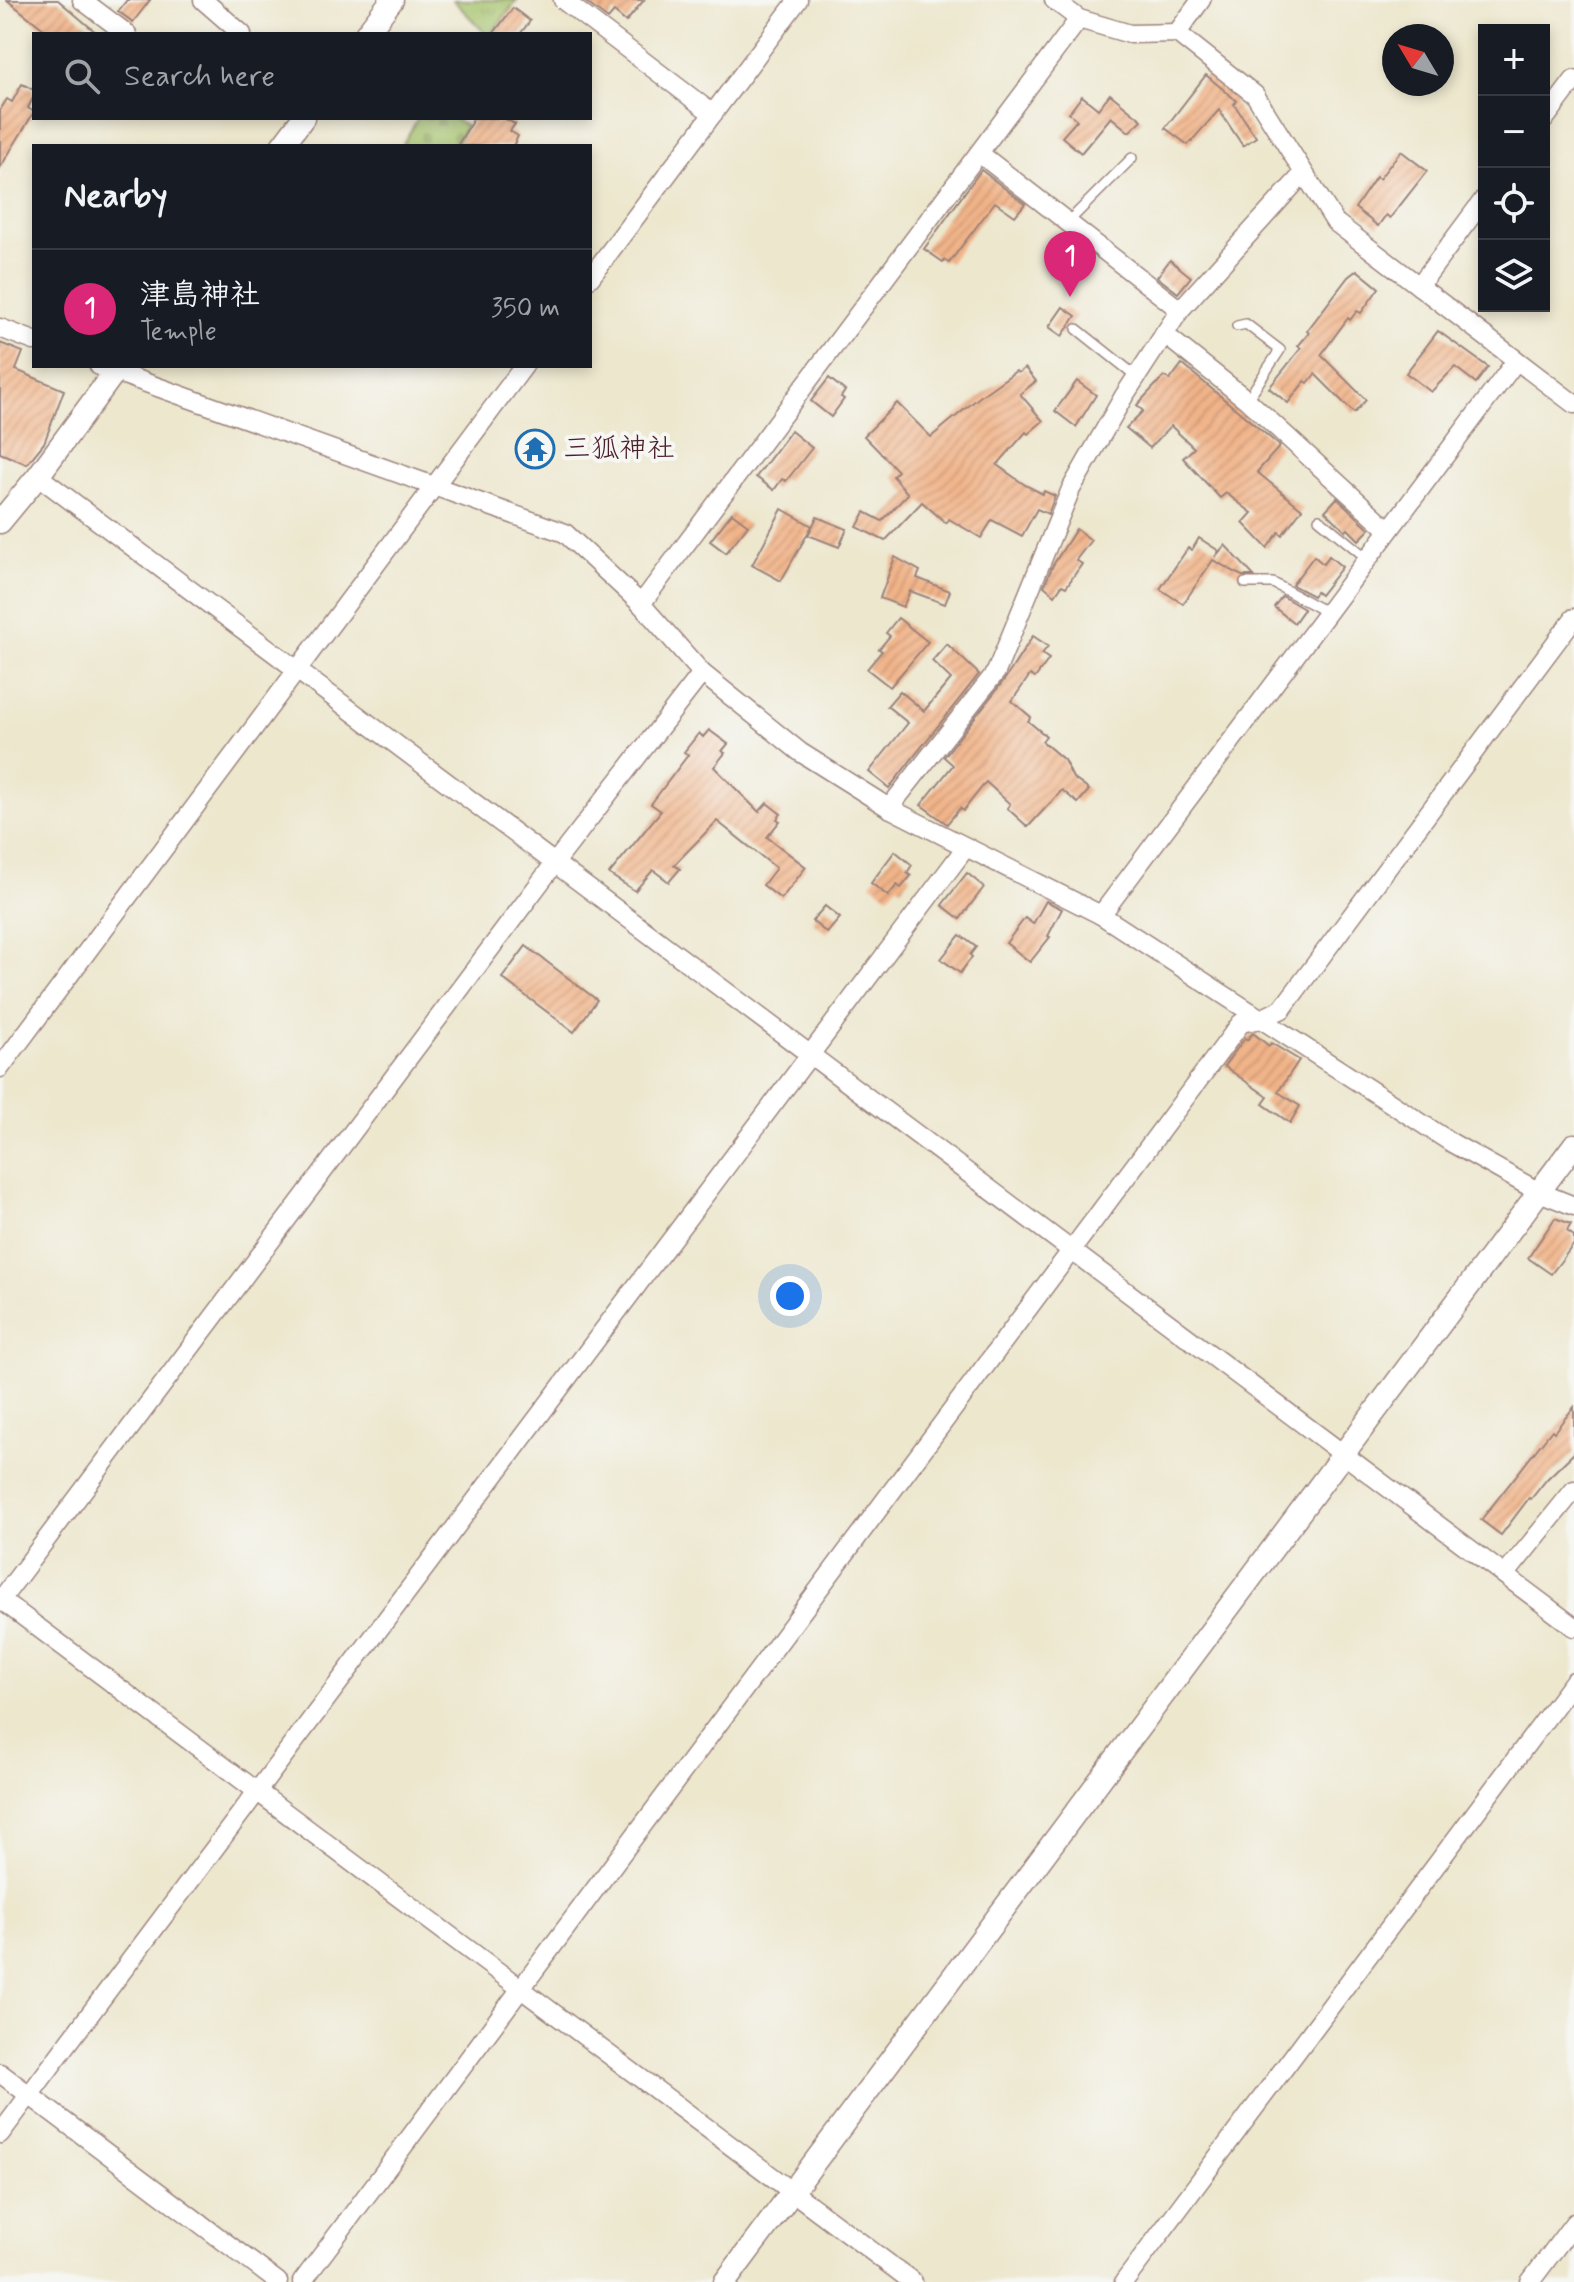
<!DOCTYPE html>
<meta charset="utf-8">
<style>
body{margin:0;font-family:Mynerve,"Klee One",sans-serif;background:#20242c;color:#f1f3f6}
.controls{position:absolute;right:24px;top:24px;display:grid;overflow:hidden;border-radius:0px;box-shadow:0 4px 12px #0003}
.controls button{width:72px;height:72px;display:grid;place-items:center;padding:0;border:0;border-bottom:2px solid #363941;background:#171b24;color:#f1f3f6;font:40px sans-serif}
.compass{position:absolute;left:1382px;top:24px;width:72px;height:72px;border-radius:50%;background:#171b24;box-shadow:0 4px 12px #0003;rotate:308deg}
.you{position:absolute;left:790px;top:1296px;width:28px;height:28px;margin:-20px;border:6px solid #fff;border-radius:50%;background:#1a73e8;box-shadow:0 0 0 12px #1a73e833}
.badge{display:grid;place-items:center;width:52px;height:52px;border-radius:50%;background:#db2777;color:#fff;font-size:26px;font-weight:700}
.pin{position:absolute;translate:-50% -66px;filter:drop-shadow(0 2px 4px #0008)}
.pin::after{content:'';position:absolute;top:42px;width:28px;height:24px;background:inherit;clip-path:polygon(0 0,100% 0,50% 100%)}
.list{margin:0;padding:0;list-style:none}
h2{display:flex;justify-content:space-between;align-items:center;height:104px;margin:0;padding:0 32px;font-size:34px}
h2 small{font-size:26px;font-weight:400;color:#9ea1a6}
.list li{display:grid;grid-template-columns:52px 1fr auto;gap:24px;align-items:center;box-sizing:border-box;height:120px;padding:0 32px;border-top:2px solid #363941}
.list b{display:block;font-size:30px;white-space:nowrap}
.list p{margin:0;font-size:26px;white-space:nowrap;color:#9ea1a6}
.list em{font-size:26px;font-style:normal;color:#9ea1a6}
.icon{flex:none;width:44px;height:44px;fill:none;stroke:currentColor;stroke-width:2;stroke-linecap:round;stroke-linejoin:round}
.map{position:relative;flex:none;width:1574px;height:2282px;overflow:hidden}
.search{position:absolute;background:#171b24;box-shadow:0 4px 12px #0003;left:32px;top:32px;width:560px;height:88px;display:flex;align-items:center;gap:20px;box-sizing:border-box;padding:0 28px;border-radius:0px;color:#9ea1a6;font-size:30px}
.panel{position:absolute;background:#171b24;box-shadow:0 4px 12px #0003;left:32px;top:144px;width:560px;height:224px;border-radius:0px}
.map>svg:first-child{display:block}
.grass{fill:url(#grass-tufts);stroke:#77704a;stroke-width:2}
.cemetery{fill:url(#cemetery-stones);stroke:#77704a;stroke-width:2}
.building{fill:url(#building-hatch)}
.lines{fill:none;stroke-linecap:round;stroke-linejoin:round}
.service-casing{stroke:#9c837c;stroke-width:12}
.minor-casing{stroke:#9c837c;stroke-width:21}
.tertiary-casing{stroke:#9c837c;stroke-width:25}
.service{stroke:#fff;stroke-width:9}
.minor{stroke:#fff;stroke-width:18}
.tertiary{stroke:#fff;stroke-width:22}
.labels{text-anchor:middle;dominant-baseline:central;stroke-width:8;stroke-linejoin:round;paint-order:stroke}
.poi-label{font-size:28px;fill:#4a1f2b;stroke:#f6f6f2;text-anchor:start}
</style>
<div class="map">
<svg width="1574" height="2282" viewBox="0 0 1574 2282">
<defs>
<pattern id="grass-tufts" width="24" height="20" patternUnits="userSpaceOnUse" patternTransform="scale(2)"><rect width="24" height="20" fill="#a4c26a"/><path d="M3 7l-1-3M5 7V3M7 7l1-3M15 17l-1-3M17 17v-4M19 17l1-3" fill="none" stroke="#8fa65c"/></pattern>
<pattern id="cemetery-stones" width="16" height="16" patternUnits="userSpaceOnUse" patternTransform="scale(2)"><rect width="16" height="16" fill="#a4c26a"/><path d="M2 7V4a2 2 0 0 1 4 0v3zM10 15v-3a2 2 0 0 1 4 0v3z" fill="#8fa65c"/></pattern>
<pattern id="building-hatch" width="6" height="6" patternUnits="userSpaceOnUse" patternTransform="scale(2)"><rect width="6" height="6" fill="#f1b489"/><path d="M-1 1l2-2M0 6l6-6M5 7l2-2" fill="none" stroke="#d09a76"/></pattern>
</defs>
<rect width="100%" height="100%" fill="#f6f6f2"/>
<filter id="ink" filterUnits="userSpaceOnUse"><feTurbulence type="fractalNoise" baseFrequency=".0125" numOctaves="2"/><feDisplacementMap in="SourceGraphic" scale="16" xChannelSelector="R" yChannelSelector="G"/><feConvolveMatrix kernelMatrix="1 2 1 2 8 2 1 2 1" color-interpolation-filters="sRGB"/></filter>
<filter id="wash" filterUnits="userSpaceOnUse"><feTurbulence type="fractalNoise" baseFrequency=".006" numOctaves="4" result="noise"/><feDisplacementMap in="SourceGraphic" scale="32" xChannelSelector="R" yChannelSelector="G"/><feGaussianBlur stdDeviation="1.8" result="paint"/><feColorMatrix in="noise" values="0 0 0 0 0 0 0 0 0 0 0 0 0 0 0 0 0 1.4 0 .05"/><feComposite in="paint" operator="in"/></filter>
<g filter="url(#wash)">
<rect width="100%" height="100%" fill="#ede7ce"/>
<path class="grass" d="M453 0H517L491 34H486Z"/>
<path class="cemetery" d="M418 118H452L466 126 455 146H402Z"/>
<g id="blocks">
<g class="building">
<path d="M7 0H58L98 34H50Z"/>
<path d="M127 0H150L133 22 118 11Z"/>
<path d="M583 0H644L626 22 614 12 608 19Z"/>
<path d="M513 8 530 21 520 34H493Z"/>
<path d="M1206 75 1237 101 1234 104 1256 137 1243 146 1219 110 1188 145 1165 128Z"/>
<path d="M22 84 34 90V96L28 108 34 112 0 168V110L7 99 12 102Z"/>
<path d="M1110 94 1142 120 1129 132 1111 117 1081 153 1062 137 1077 120 1069 113 1082 96 1098 109Z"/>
<path d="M474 118H504L515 124 510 131 518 136 513 146H457Z"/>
<path d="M1401 151 1427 171 1390 218 1386 215 1378 226 1355 208 1376 177 1379 179Z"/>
<path d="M981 170 1025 204 1015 216 995 202 949 263 944 260 943 262 924 249Z"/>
<path d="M1170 260 1191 277 1178 293 1157 277Z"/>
<path d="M1357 270 1379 288 1361 313 1357 311 1350 320 1348 318 1321 355 1366 400 1354 413 1315 374 1308 383 1305 381 1288 403 1269 388 1301 348 1298 346 1309 333 1307 331 1348 277Z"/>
<path d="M1063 307 1076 316 1062 336 1049 327Z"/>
<path d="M1438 331 1488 367 1476 383 1455 367 1431 392 1406 373Z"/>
<path d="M0 343 23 352 16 370 64 390 44 443 27 464 0 453Z"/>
<path d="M1182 364 1280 446 1257 472 1302 509 1282 535 1279 532 1267 548 1243 523 1252 513 1226 493 1220 498 1183 458 1194 448 1171 426 1150 448 1126 428 1143 411 1137 405 1164 376 1170 380Z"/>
<path d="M1025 368 1036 381 1020 394 1043 421 1028 434 1026 432 997 465 1025 485 1043 494 1044 491 1055 496 1048 514 1037 509 1022 536 992 520 981 538 949 519 946 523 922 502 885 541 857 527 865 512 882 521 908 494 893 476 898 471 864 436 897 403 931 437 982 395 1016 371 1018 373Z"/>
<path d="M829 378 845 391 841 397 844 399 831 417 811 401Z"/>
<path d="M1077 381 1096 395 1076 427 1055 411Z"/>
<path d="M791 431 812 448 786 481 782 479 774 490 756 477Z"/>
<path d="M1337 498 1370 529 1359 540 1348 529 1346 531 1344 529 1325 511Z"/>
<path d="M782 509 812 526 781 581 752 565Z"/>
<path d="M732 513 748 525 726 553 710 541Z"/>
<path d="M817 517 847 529 839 547 808 535Z"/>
<path d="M1076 529 1091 540 1076 560 1082 564 1066 587 1062 585 1055 595 1044 586 1053 565Z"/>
<path d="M1199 538 1219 551 1215 557 1225 545 1254 576H1242L1213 560 1183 604 1160 589 1188 548 1192 550Z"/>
<path d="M1314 556 1323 564 1329 556 1342 567 1320 595 1316 592 1313 596 1292 585Z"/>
<path d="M895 557 920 571 917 578 950 591 945 604 910 591 903 607 880 598Z"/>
<path d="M1282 596 1304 609 1294 623 1274 607Z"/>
<path d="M898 618 928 642 890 687 867 669 882 651 879 649 890 636 886 633Z"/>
<path d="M1033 636 1048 646 1042 654 1049 659 1035 678 1030 675 1012 701 1031 717 1028 721 1046 736 1042 741 1064 760 1073 778 1089 790 1078 803 1062 790 1028 827 1007 808 1010 804 986 782 963 811 960 808 947 824 921 805 953 765 944 757 1005 679Z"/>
<path d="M947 644 979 674 889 788 869 772 908 723 887 706 900 691 924 711 951 679 932 661Z"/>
<path d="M709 730 728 744 722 751 725 753 714 767 759 812 767 803 781 814 777 819 780 821 767 837 806 867 781 899 763 885 776 868 717 821 674 865 680 869 669 882 653 870 635 891 609 874 661 811 651 804 688 755 684 752 699 733 703 737Z"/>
<path d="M895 851 912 865 907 873 911 876 901 888 897 885 888 896 871 883Z"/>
<path d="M967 873 984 887 960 919 942 905Z"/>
<path d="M1046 901 1062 909 1048 936 1050 937 1030 962 1006 943 1025 918 1033 924Z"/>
<path d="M825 906 840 918 827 933 812 921Z"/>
<path d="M960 935 976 947 970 955 972 957 960 973 941 959Z"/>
<path d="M526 946 597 1000 574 1032 502 978Z"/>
<path d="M1253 1033 1269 1046 1271 1043 1299 1060 1278 1092 1300 1106 1290 1123 1263 1104 1268 1097 1224 1066 1245 1038 1247 1040Z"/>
<path d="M1555 1218 1571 1224 1567 1231 1574 1236V1244L1551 1274 1528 1258Z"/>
<path d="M1574 1407V1453L1547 1479 1531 1499 1529 1498 1501 1535 1481 1520 1552 1430 1554 1432Z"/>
</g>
</g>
</g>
<g filter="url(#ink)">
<use href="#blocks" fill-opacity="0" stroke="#9c837c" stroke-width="2"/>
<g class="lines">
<g class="service-casing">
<g id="service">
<path d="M1069 221 1132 158"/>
<path d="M1237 326 1246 324 1280 350 1247 400"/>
<path d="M1077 329 1136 376"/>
<path d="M1319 519 1368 559"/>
<path d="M1245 583H1273L1328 613"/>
</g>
</g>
<g class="minor-casing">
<g id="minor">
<path d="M82 0 127 34"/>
<path d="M203 0 242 34"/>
<path d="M563 0 713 114"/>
<path d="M1054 0 1079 19 1130 34 1177 33 1255 95 1335 222 1574 404"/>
<path d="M1177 33 1201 0"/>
<path d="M1544 120 1574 80"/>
<path d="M979 153 1180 310"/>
<path d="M590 278 798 0"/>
<path d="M1419 286 1484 199"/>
<path d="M0 328 34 341"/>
<path d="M1164 334 1247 400 1389 530"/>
<path d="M99 366 565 533 641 604 702 673 800 752 889 808 1101 915 1452 1143 1539 1192 1574 1206"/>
<path d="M38 476 1574 1627"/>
<path d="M641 604 1079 19"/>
<path d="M889 808 996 672 1071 489 1124 396 1180 310 1303 174"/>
<path d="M1101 915 1516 361"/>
<path d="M0 1068 524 366"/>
<path d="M1505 1575 1574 1490"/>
<path d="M0 1599 913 2282"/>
<path d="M0 1601 554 864 702 673"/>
<path d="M0 2073 278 2282"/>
<path d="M0 2134 966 847"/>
<path d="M302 2282 1241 1023 1261 1019 1282 1009 1574 618"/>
<path d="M1124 2282 1574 1681"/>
<path d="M1530 2282 1574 2223"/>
</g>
</g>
<g class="tertiary-casing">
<g id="tertiary">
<path d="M366 34 392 0"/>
<path d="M282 146 303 118"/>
<path d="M0 522 38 476 119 366"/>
<path d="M725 2282 1574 1145"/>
</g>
</g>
<use href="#service" class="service"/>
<use href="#minor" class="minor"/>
<use href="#tertiary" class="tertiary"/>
</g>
</g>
<defs>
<g id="temple-ring" transform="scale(2)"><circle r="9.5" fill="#f6f6f2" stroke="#1f6fb2" stroke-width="1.5"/><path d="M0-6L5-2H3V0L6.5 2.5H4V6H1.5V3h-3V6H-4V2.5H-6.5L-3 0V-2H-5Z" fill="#1f6fb2"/></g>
</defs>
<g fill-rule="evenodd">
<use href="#temple-ring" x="535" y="449"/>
</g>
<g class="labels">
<g class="poi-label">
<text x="563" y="449">三狐神社</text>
</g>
</g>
</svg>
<div class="controls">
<button>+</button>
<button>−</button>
<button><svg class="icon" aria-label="locate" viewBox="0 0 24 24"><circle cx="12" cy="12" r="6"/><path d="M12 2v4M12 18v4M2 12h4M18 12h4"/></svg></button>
<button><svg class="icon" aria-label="layers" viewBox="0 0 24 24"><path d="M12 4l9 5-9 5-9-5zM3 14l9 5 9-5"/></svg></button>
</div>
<svg class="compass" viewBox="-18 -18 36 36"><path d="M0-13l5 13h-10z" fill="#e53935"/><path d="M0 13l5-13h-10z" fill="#9ea1a6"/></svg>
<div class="you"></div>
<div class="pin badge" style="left:1070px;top:297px">1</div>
<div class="search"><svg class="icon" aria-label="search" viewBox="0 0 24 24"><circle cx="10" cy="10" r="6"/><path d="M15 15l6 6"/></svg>Search here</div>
<section class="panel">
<h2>Nearby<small></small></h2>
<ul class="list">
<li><span class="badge">1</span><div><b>津島神社</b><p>Temple</p></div><em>350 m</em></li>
</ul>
</section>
</div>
